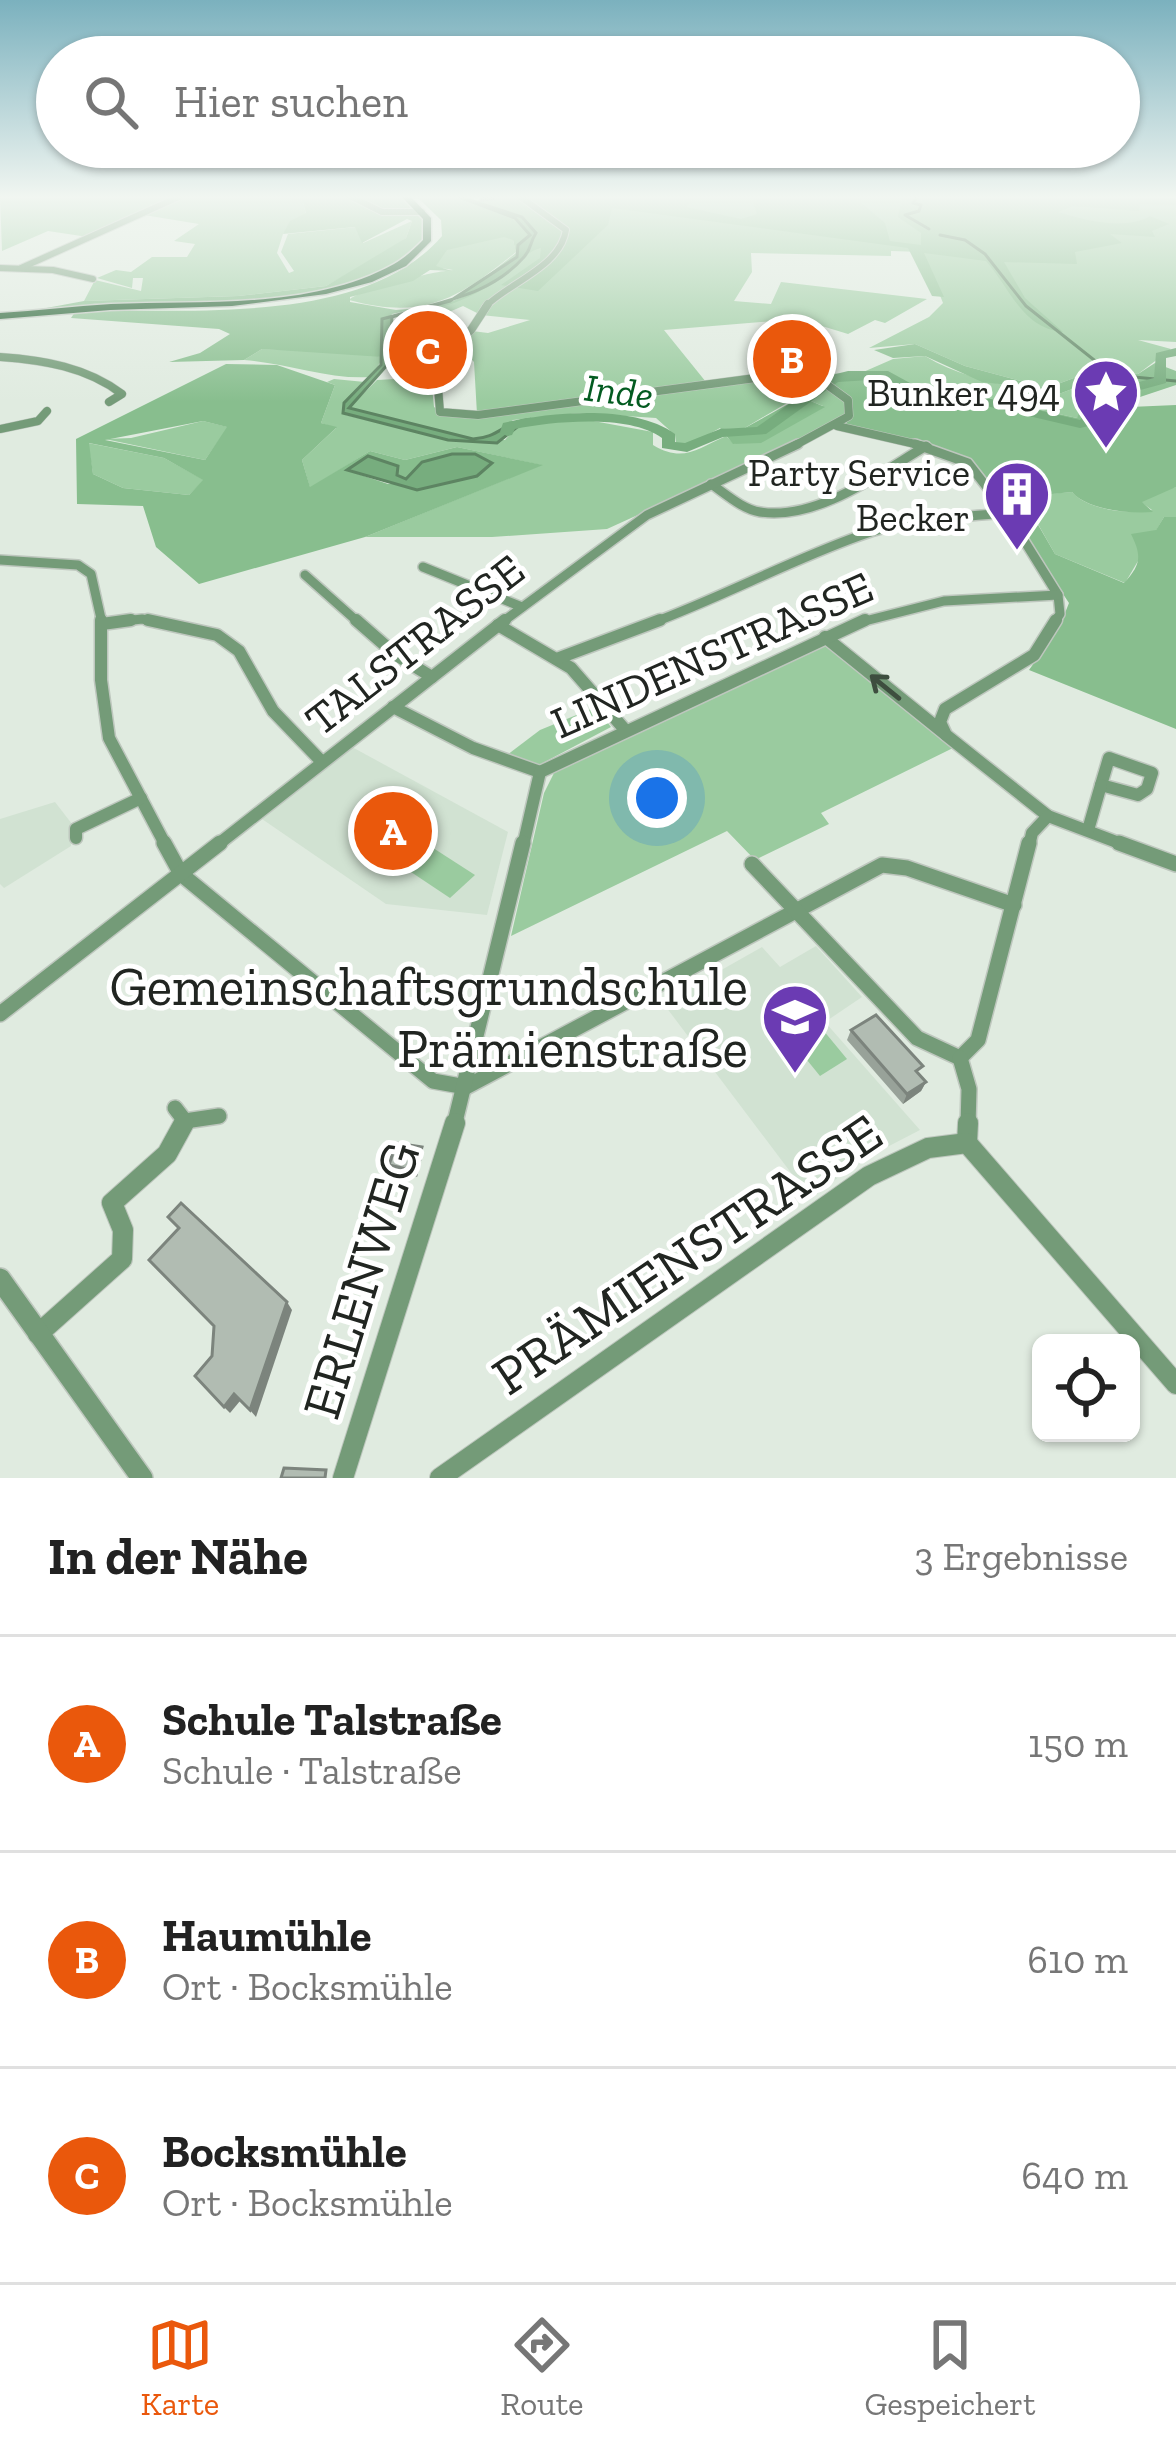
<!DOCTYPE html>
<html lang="de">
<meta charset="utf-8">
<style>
body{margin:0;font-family:"Zilla Slab",serif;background:#f6f6f6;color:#222}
.controls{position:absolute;right:36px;bottom:36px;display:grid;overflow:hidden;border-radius:18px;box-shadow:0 3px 9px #0004}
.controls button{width:108px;height:108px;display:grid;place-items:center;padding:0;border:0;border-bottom:3px solid #e0e0e0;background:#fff;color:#222;font:60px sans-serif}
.you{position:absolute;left:657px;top:798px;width:42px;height:42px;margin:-30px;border:9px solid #fff;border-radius:50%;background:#1a73e8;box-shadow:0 0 0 18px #1a73e833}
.badge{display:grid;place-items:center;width:78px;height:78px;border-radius:50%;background:#ea580c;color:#fff;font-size:39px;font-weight:700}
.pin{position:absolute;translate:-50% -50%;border:6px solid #fff;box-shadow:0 3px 12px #0006}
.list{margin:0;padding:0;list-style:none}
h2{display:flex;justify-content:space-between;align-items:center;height:156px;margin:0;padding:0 48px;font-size:51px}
h2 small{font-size:39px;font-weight:400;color:#767676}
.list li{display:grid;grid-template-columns:78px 1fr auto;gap:36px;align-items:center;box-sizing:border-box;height:216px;padding:0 48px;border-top:3px solid #e0e0e0}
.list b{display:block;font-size:45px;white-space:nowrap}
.list p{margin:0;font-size:39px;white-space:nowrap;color:#767676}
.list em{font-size:39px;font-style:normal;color:#767676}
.icon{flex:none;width:66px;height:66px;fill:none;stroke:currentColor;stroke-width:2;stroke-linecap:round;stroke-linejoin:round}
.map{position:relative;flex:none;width:1176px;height:1478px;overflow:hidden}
.search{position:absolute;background:#fff;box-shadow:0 3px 9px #0004;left:36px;right:36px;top:36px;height:132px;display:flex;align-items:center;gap:30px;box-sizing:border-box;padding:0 42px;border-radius:66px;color:#767676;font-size:45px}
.sheet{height:804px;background:#fff}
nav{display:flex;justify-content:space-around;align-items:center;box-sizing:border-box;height:168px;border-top:3px solid #e0e0e0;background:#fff;font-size:33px;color:#767676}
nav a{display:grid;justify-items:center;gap:6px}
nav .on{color:#ea580c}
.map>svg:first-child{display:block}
.built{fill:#d1e2d2}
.green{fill:#9acb9f}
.forest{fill:#88be8e;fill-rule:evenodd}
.water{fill:#77ad7e;stroke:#5d8462;stroke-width:3}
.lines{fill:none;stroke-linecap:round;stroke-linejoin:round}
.stream{stroke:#5d8462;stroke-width:3}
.river{fill:#77ad7e;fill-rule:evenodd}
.minor-far5-casing{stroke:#bec7be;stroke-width:8}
.minor-far4-casing{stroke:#bec7be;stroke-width:9}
.minor-far3-casing{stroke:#bec7be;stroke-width:12}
.minor-far2-casing{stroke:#bec7be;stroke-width:15}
.minor-far1-casing{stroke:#bec7be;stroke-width:18}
.minor-casing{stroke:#bec7be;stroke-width:22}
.tertiary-casing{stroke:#bec7be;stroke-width:24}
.primary-casing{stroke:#bec7be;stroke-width:3}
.minor-far5{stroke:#749b78;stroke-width:6}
.minor-far4{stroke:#749b78;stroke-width:8}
.minor-far3{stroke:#749b78;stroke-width:9}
.minor-far2{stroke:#749b78;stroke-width:12}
.minor-far1{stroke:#749b78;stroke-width:15}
.minor{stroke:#749b78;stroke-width:20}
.tertiary{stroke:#749b78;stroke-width:21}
.primary{fill:#195827;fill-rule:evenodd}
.wall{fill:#98a299}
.shaded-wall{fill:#7c847d}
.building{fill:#b1bcb2;stroke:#7c847d;stroke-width:3}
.oneway{stroke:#3e4e3f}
.labels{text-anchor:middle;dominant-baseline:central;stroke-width:10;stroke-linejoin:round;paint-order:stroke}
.far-water-label{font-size:39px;font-style:italic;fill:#035b20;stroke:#fff}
.far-poi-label{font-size:39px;fill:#212521;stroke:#fff;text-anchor:end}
.street-label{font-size:45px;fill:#212521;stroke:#fff}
.near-poi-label{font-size:54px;fill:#212521;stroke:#fff;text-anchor:end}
.near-street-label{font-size:54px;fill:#212521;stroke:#fff}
</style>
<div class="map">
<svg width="1176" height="1478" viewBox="0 0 1176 1478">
<rect width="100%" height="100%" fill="#e0ebe0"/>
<g class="built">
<path d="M352 747 508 832 487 915 386 904 262 819Z"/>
<path d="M55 802 72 824 71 846 4 888 0 884V819Z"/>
<path d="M816 946 862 997 825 1022 920 1130 862 1160 810 1198 663 1003 762 947 780 967Z"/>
</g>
<g class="green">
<path d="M0 195H179L88 237 48 231 2 251Z"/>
<path d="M185 195H303L287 198 303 202 306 214 283 234 277 253 289 273 294 271 281 252 288 234 356 227 363 243 412 221 406 238 391 250 326 286 238 296 84 301 95 280 141 291 143 278H133L132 288 97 278 116 270 131 272 152 257H187L195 244 174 241 199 224 144 215Z"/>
<path d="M519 195H1176V342L1138 340 1171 349 1138 374 1098 369 1047 388 965 366 915 344 869 348 929 317 943 303 923 252 891 251V256L751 253 752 272 734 301 771 304 781 282 927 299 885 323 875 320 848 334 799 319 664 330 706 382 477 414 474 362 465 352 442 358 472 331 488 333 530 320 481 315 463 306 403 332 398 315C447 305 499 292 531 250L513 240 516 252C457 300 424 320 349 300 360 289 435 271 453 270L435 267 471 200 522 199Z"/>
<path d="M262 349 349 351 383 357 372 377C329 380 287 363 244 360Z"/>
<path d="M925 356C964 380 1009 384 1051 397L1088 383H1118L1077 418 956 391 921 390 889 373H861L893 359Z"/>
<path d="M806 372 821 383 743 429 720 428 691 444 676 443 675 435 656 418 580 413 513 420 491 438 473 439 349 408 377 380 431 377 434 407 447 416Z"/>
<path d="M334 379 365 382 344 402 346 415 448 440H505L519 424 588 420 653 432V445C683 463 697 449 726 436L734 444 823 406 808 400 829 387 846 401 848 412 833 426 607 529 492 537H365L541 465 457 447 405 460 370 451 310 488 302 460 336 428 321 423 335 385 327 382Z"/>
<path d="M203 421 228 427 205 460 105 439 131 438Z"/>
<path d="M88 443 164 458 204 480 189 495 123 488 93 474Z"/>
<path d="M1176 487V517H1164L1125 583 1055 554 1022 496 1072 492C1087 510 1130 515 1152 510L1141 502 1155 492Z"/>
<path d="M825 644 953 748 821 813 829 824 755 860 727 831 511 936 544 793 555 771Z"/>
<path d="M596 707 611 727 537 766 507 755 540 730Z"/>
<path d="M430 846 475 875 450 898 405 868Z"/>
<path d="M809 1013 847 1059 820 1076 781 1028Z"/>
</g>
<g class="forest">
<path d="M303 195H399L423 218V241C365 315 107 309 14 314L84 301 238 296 326 286 406 238 412 221 407 219 362 243 355 227 283 234 290 221 306 213 303 202 285 198Z"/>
<path d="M415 195C451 195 505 203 530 235L519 245 517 257 480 281 516 253 513 240 504 237 447 250 436 266 452 271 430 270 413 281 350 297V302L396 310 420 308 392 314 382 335 383 357 262 349 244 360 169 362 200 353 230 334 219 329 71 318 75 312 99 311C204 309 367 323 442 236L441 220Z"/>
<path d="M459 195 480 202 516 195H699L686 207 741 219 757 214 751 195H865L859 201 885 223 890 241 921 245V233L898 217 903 195H1176V205L1140 204 1139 211 1073 206 1058 212C1084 220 1125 231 1150 216L1169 224 1152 231 1155 237 1110 234 1122 243 1075 252 1077 264 1004 262 1025 298 1063 332C1022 328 1010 288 986 261L924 253 944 297 932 296 908 248 612 208 608 225 538 291 501 285 540 258 541 248C525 251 517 268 503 277 477 295 445 310 413 312 452 304 497 287 524 257 532 248 527 245 536 235 518 207 487 208 459 195Z"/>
<path d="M915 344 965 366 1047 388 1098 369 1138 374 1155 363 1176 371V385L1107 408 1176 405V487L1142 502 1153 512C1130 514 1087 510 1072 492L1022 497 1055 554 1124 583C1141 565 1142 556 1131 534L1156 530 1164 517H1176V729L1029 670 1059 628 1069 603 987 480 964 457 845 426 853 407 816 374 889 373 921 391H956L1077 418 1086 398 1116 383H1088L1051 397 1032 388 982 382 925 356 893 358 874 350Z"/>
<path d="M226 364 277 365 335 385 321 423 337 427 302 460 310 487 370 451 405 460 457 447 543 465 365 537 199 584 156 547 143 506 77 504 76 439ZM203 421 227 427 205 460 105 440ZM89 443 164 458 203 480 189 495 123 488 93 474ZM452 454 477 476 388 484 349 471 368 456 406 479 422 462Z"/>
<path d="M801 397 825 407 761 443 733 444 720 428 743 429Z"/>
</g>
<g class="water">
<path d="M454 195 522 217 536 233C529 244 532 248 524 257 489 297 439 301 392 317L389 363 349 408 473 439C498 438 503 423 526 420L497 443 448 440 343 413 344 403 381 365 382 319 450 301 517 257 518 245 530 235 515 218Z"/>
<path d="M452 454H475L492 463 477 476 417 490 347 470 368 456 398 466 397 475 406 479 422 462Z"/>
</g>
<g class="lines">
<g class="stream">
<path d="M918 195 913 203 921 205 919 211 905 215 929 229"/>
<path d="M940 235 965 240 985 254 1026 306 1113 375 1176 381"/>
</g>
<path class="river" d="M1176 348V356L1166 358V383L1111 398 1093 425 1080 428 961 400 913 396 885 379 838 382 766 434 723 437 687 452 662 448V438C630 414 553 421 515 429L512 435 507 436 500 432 503 423C550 412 634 404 675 434V442L685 443 720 429 757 427 828 376 848 371H888L921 389 961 392 1080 420 1101 392 1154 378 1156 353Z"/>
<g class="minor-far5-casing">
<g id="minor-far5">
<path d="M348 195 382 212H422"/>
<path d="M0 268 53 270 93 279"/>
<path d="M21 268 183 195"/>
<path d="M485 307C510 282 560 267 566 230L518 195"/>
</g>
</g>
<g class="minor-far4-casing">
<g id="minor-far4">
<path d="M488 304 471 330 436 362 440 412 478 415 808 371 848 400 849 416 792 447"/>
<path d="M0 357C43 360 87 367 122 394L109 402"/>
<path d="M837 426 928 447"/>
<path d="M0 429 38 421 47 411"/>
</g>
</g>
<g class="minor-far3-casing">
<g id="minor-far3">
<path d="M915 444 968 463 1007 513 1058 595 1060 614 1054 623"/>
<path d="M711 484C726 494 742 509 760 512 817 521 880 473 926 446"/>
<path d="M0 560 78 565 91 574 102 623"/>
<path d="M423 567 522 607"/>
<path d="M305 575 359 623"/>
<path d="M107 623 142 619 162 623"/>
<path d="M501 623 647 515 798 444"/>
<path d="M652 623C722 597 789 561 859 536 906 519 958 517 1007 513"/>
<path d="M857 623 944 601 1058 595"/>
</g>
</g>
<g class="minor-far2-casing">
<g id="minor-far2">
<path d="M101 620V680L109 738 166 846"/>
<path d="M148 620 217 635 239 651 273 711 322 762"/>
<path d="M356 620 396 655 432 677"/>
<path d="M1056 620 1034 655 945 709 940 722 946 735 1048 816 1127 846"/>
<path d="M102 624 131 620"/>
<path d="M498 625 571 668 626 731"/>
<path d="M825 637 945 734"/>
<path d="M559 658 660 620"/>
<path d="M393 707 473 748 540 772 523 846"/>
<path d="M1109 758 1152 773 1147 789 1138 795 1101 785Z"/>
<path d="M540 772 865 620"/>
<path d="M1088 830 1101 785"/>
<path d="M76 838V829L141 798"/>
<path d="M216 846 505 620"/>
<path d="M1029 846 1032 833 1048 816"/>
</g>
</g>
<g class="minor-far1-casing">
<g id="minor-far1">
<path d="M164 843 181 874 433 1081 466 1087 882 865 907 868 1014 905"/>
<path d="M1119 843 1176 864"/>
<path d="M752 864 917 1038 960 1058"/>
<path d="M0 1014 220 843"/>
<path d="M960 1058 978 1040 1029 843"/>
<path d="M960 1058 969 1089 968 1126"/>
<path d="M175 1108 185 1121 182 1126"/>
<path d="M185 1121 219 1116"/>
<path d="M454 1126 523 843"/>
</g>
</g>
<g class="minor-casing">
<g id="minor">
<path d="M967 1143 968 1123"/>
<path d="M38 1334 122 1259 123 1230 112 1203 167 1154 184 1123"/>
<path d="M343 1478 455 1123"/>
<path d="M440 1478 869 1176 928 1148 967 1143 1176 1384"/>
</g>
</g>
<g class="tertiary-casing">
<path id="tertiary" d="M0 1279 142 1478"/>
</g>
<g class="primary-casing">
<path id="primary" d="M400 195H409L431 218V241L406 266 372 282 326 294 232 306 110 310 0 319V313C37 311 74 306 111 304 203 300 311 310 394 264 405 258 414 249 423 240V219Z"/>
</g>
<use href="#minor-far5" class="minor-far5"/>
<use href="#minor-far4" class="minor-far4"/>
<use href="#minor-far3" class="minor-far3"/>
<use href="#minor-far2" class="minor-far2"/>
<use href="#minor-far1" class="minor-far1"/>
<use href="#minor" class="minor"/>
<use href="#tertiary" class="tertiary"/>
<use href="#primary" class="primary"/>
</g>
<g class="wall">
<path d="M435 333 436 342 430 356H420L418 348Z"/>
<path d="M784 350 826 360 824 369 794 364 783 359Z"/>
<path d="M851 1030 919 1074 926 1082 921 1091 903 1104 847 1040Z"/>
<path d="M422 1147 423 1153 417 1177 391 1171 389 1165Z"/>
</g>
<g class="shaded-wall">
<path d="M479 195H495V200L480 202Z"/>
<path d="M435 333 436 342 430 356 429 347Z"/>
<path d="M926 1082 921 1091 903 1104 907 1094Z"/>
<path d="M422 1147 423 1153 417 1177 415 1171Z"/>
<path d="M287 1302 292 1310 256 1417 250 1410Z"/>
<path d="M234 1394 240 1401 230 1413 224 1407Z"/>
</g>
<g class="building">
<path d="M426 331 435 333 429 347 418 348 420 335Z"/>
<path d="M796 346 826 360 796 356 784 350Z"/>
<path d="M876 1015 923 1066 916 1071 926 1082 907 1094 851 1030Z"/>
<path d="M396 1143 422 1147 415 1171 389 1165Z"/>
<path d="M181 1203 287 1302 250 1410 234 1394 224 1407 195 1376 212 1356 214 1326 149 1260 179 1228 168 1217Z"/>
<path d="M284 1468 326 1470 325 1478H281Z"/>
</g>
<defs><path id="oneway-shaft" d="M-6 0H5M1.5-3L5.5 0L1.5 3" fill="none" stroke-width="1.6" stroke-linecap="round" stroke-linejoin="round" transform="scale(3)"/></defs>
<use class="oneway" href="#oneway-shaft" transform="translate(885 687) rotate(-141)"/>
<linearGradient id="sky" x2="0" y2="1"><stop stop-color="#7bb1be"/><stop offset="0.49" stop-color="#f1f6f1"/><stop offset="1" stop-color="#f1f6f1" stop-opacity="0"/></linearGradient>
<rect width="1176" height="402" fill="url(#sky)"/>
<defs>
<g id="sight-pin" transform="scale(3.45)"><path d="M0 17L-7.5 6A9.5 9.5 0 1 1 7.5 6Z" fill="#6b3bb3" stroke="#fff"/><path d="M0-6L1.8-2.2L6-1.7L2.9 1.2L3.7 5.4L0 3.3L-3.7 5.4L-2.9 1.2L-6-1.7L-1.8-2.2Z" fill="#fff"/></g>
<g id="building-pin" transform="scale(3.45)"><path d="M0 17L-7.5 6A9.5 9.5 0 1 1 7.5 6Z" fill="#6b3bb3" stroke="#fff"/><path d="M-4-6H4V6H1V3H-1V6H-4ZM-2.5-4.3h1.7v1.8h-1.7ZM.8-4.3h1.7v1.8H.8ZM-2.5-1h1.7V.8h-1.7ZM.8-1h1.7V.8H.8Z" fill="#fff"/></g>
<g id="school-pin" transform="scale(3.45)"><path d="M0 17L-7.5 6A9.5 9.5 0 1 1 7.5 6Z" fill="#6b3bb3" stroke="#fff"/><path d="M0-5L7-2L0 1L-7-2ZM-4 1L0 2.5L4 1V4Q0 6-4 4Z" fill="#fff"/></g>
</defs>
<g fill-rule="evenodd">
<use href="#sight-pin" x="1106" y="392"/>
<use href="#building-pin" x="1017" y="494"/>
<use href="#school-pin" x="795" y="1017"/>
</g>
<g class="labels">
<g class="far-water-label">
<text transform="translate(619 391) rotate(7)">Inde</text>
</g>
<g class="far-poi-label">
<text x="1060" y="392">Bunker 494</text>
<text x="970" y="472">Party Service<tspan x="970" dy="45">Becker</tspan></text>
</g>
<g class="street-label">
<text transform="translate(415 645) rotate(-38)">TALSTRASSE</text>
<text transform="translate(712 655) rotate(-24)">LINDENSTRASSE</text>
</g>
<g class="near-poi-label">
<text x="748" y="986">Gemeinschaftsgrundschule<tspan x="748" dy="62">Prämienstraße</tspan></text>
</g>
<g class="near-street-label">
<text transform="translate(687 1254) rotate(-34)">PRÄMIENSTRASSE</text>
<text transform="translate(361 1280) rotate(-73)">ERLENWEG</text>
</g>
</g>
</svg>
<div class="controls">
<button><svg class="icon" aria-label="locate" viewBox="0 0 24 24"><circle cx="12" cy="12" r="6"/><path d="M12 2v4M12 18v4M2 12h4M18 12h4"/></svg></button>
</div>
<div class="you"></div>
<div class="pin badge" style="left:393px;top:831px">A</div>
<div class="pin badge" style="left:792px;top:359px">B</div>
<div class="pin badge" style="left:428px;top:350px">C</div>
<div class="search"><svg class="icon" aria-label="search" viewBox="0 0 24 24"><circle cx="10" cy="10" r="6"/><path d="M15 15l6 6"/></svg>Hier suchen</div>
</div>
<section class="sheet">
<h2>In der Nähe<small>3 Ergebnisse</small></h2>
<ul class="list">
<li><span class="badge">A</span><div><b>Schule Talstraße</b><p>Schule · Talstraße</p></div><em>150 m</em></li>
<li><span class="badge">B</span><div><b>Haumühle</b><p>Ort · Bocksmühle</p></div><em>610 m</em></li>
<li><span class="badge">C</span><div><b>Bocksmühle</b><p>Ort · Bocksmühle</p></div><em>640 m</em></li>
</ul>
</section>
<nav>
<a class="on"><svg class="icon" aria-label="map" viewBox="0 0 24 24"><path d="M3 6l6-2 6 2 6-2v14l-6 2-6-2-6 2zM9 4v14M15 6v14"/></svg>Karte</a>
<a><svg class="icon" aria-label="directions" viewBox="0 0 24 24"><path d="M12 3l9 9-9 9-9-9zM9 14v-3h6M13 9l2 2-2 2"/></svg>Route</a>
<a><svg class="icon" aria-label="saved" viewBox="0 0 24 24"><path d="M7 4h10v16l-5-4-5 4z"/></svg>Gespeichert</a>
</nav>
